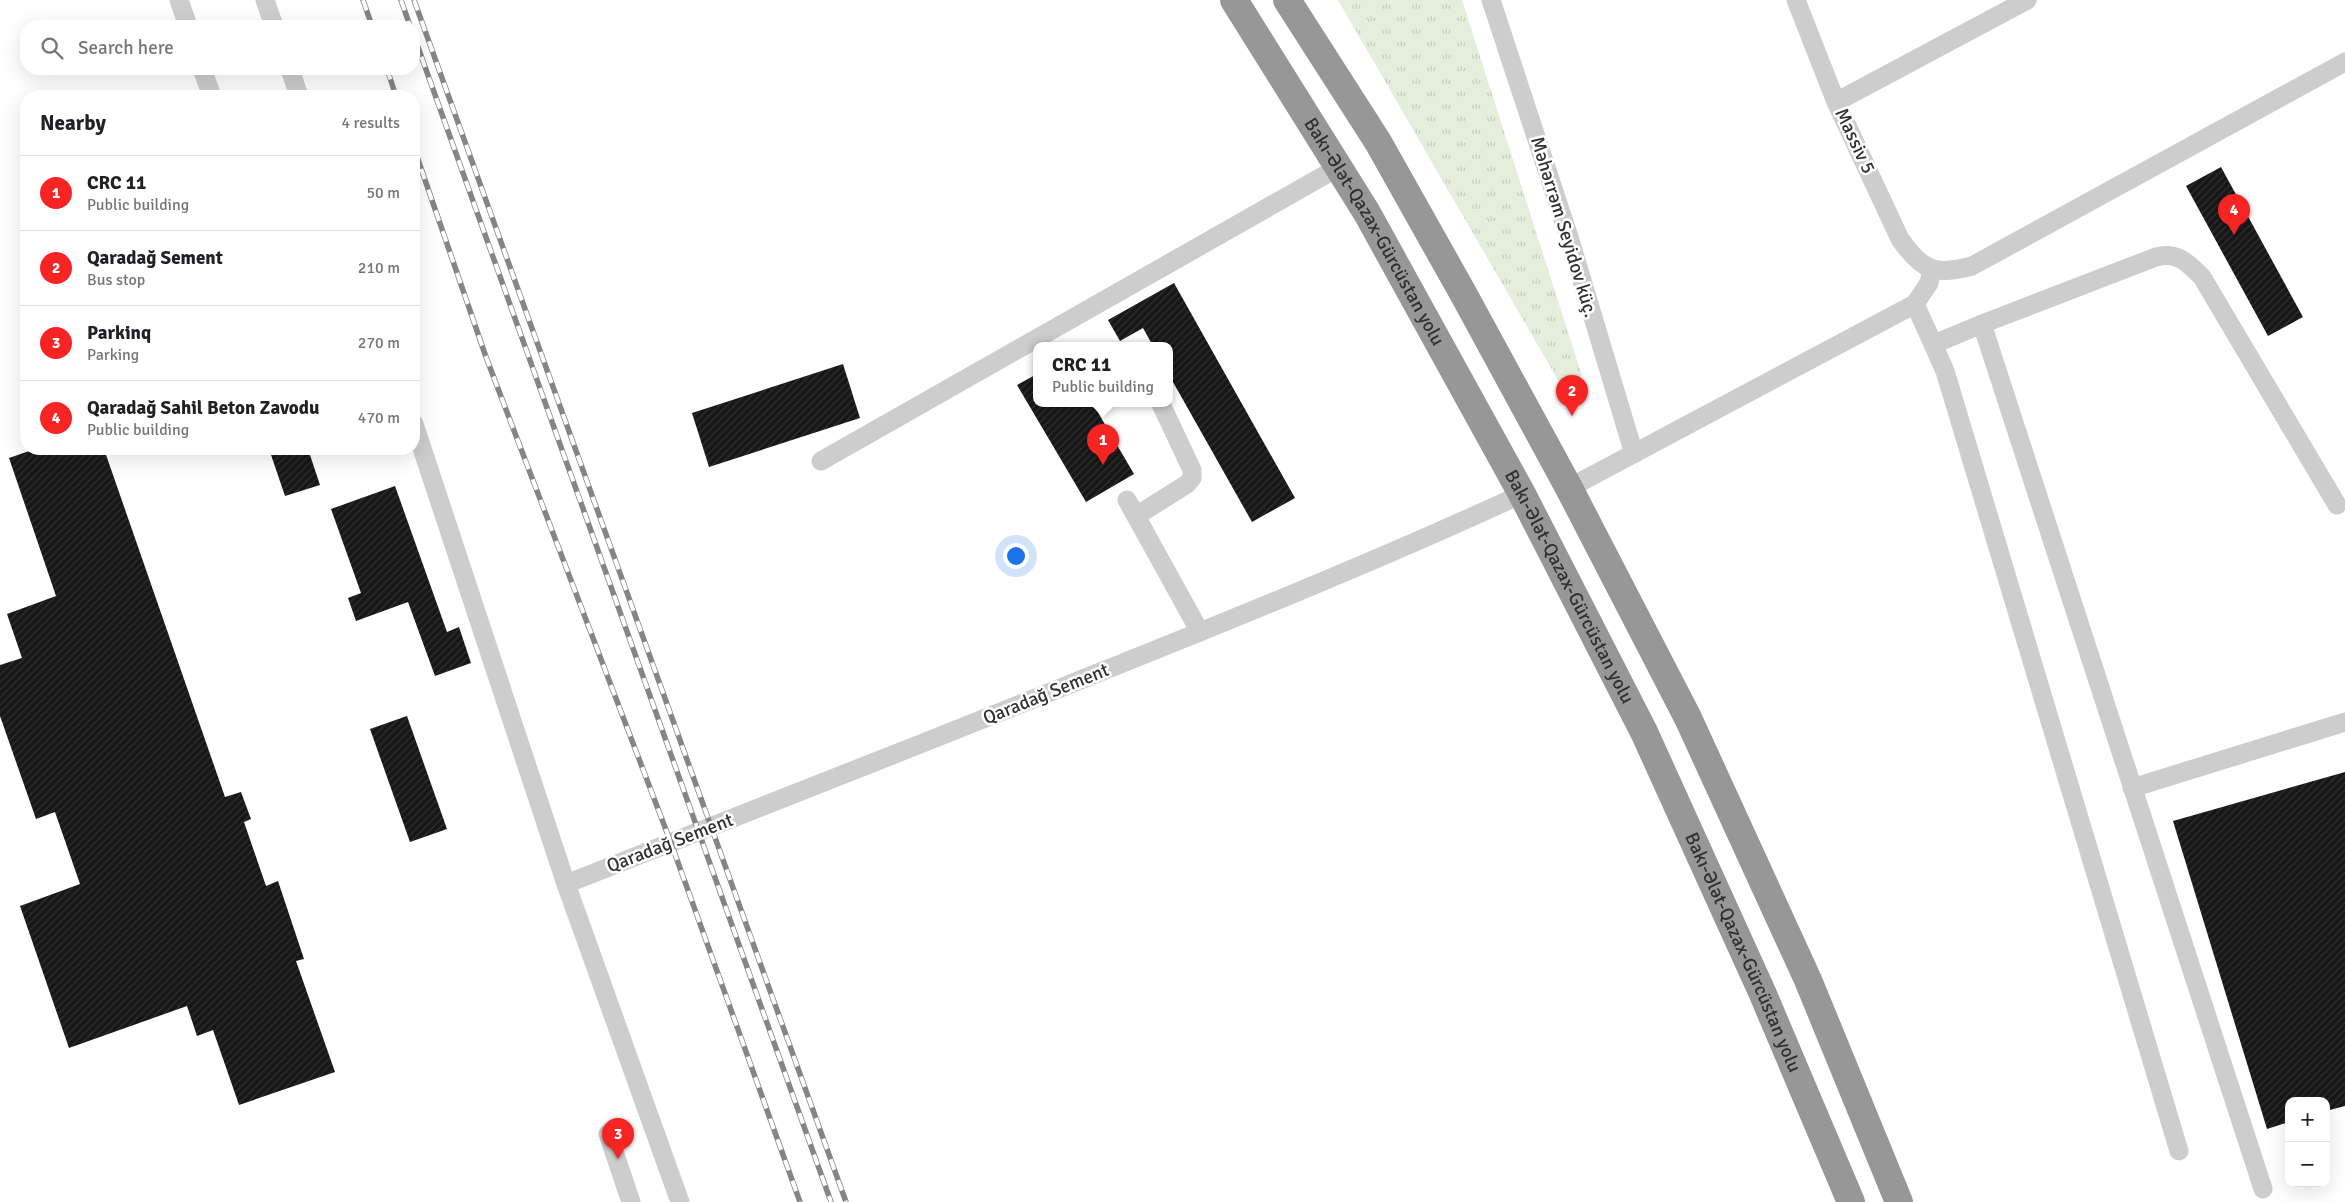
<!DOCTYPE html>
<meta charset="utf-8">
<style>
body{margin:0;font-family:Signika,sans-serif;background:#f6f6f6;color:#202124}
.controls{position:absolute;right:15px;bottom:15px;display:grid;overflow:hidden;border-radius:10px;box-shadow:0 5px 20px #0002}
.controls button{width:45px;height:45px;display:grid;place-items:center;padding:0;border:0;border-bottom:1px solid #e0e0e0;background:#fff;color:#202124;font:25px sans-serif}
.you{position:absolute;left:1015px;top:555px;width:18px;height:18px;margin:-12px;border:4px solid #fff;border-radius:50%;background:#1a73e8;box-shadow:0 0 0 8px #1a73e833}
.badge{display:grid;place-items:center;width:32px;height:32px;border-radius:50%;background:#f62523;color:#fff;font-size:16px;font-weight:700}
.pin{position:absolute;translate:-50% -41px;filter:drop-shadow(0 1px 2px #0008)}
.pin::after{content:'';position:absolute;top:26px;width:18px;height:15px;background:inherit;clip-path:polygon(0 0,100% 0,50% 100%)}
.popup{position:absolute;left:1033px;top:342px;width:140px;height:65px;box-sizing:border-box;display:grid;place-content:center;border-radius:10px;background:#fff;filter:drop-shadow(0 1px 4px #0005);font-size:16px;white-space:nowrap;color:#757577}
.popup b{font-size:19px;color:#202124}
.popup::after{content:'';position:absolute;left:50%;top:100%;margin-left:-10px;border:10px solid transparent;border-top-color:#fff}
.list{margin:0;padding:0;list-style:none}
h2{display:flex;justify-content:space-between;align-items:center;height:65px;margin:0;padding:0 20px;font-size:21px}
h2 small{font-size:16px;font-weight:400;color:#757577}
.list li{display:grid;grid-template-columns:32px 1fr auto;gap:15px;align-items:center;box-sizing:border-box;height:75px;padding:0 20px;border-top:1px solid #e0e0e0}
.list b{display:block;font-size:19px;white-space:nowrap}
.list p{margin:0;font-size:16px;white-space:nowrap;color:#757577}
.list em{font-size:16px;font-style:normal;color:#757577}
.icon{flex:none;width:28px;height:28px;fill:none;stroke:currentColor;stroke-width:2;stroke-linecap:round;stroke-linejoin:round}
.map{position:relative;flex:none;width:2345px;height:1202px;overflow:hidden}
.search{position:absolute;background:#fff;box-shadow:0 5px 20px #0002;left:20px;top:20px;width:400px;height:55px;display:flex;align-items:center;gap:12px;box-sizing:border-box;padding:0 18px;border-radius:20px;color:#757577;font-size:19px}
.panel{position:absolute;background:#fff;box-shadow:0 5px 20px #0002;left:20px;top:90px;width:400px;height:365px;border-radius:20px}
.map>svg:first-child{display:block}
.grass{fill:url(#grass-tufts)}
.building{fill:url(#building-hatch)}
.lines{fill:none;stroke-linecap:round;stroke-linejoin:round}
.minor{stroke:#cdcdcd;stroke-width:19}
.highway{stroke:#979797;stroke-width:28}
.rail-casing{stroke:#858585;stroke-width:5.5}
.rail{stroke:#fff;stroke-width:4;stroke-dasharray:11;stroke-linecap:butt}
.labels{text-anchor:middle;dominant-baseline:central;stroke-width:5;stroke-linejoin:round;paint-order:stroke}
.street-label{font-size:19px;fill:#303030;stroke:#fff}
</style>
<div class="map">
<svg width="2345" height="1202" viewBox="0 0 2345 1202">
<defs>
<pattern id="grass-tufts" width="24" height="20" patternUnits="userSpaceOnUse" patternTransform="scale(1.25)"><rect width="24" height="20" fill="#e5eedd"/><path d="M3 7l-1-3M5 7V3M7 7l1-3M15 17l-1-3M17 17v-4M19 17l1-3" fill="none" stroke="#c5ccbe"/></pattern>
<pattern id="building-hatch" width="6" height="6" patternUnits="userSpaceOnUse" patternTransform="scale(1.25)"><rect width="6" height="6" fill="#171717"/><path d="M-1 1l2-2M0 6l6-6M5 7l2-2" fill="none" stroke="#303030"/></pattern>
</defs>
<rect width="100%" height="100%" fill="#fff"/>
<path class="grass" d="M1338 0H1462L1582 376 1562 387Z"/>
<g class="building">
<path d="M2221 167 2303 317 2268 336 2186 186Z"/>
<path d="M1174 283 1295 498 1252 522 1169 375V346H1153L1143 328 1120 341 1108 320Z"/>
<path d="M843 364 860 418 709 467 692 413Z"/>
<path d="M1037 374V404H1093L1134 474 1086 502 1017 385Z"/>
<path d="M35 449H104L225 797 241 792 251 819 244 822 266 886 278 881 304 959 296 961 335 1072 239 1105 213 1030 197 1036 187 1006 69 1048 20 906 80 884 55 812 36 819 0 716V665L22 658 7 614 56 596 9 458Z"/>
<path d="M269 449H308L320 485 285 496Z"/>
<path d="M395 486 447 632 459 627 471 663 435 676 408 602 356 621 348 598 361 593 331 509Z"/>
<path d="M407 716 447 829 410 842 370 729Z"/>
<path d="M2345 772V1106L2326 1111V1101H2289V1122L2267 1129 2173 821Z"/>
</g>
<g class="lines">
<g class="minor">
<path d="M179 0 188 26"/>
<path d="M265 0 274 26"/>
<path d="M1491 0 1569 237 1634 454"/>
<path d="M1796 0 1836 102 1900 239C1922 271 1936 276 1972 266L2345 62"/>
<path d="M202 69 212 96"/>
<path d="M290 69 299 96"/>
<path d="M1836 102 2027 0"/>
<path d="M1915 304 1945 371 2179 1151"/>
<path d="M1982 324 2156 257C2177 251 2188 263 2202 277L2337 505"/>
<path d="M1934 344 1982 324 2263 1189"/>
<path d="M414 424 566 884 680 1202"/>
<path d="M821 461 1339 167"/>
<path d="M1569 488 1915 304 1929 283 1932 270"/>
<path d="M1127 500 1200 632"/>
<path d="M1136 516 1187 484 1192 478V470L1161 404"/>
<path d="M2132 788 2345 722"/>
<path d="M566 884C734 818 901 752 1068 685 1220 624 1373 563 1522 494"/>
<path d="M608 1134 631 1202"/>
</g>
<g class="highway">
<path id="s1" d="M1234 0 1367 213 1522 494 1644 732 1762 992 1851 1202"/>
<path d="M1287 0 1378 142 1464 295 1569 488 1688 718 1808 980 1899 1202"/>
</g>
<g class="rail-casing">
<g id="rail">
<path d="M363 0 372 26"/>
<path d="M401 0 410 26"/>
<path d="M414 0 846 1202"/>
<path d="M414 36 831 1202"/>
<path d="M387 69 396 96"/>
<path d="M414 148 486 357 671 843 800 1202"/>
</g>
</g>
<use href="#rail" class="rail"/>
</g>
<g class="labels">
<g class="street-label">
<text transform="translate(1855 141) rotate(65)">Massiv 5</text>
<text transform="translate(1564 227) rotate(73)">Məhərrəm Seyidov küç.</text>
<text stroke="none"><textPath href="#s1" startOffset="271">Bakı-Ələt-Qazax-Gürcüstan yolu</textPath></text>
<text stroke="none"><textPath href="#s1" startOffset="676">Bakı-Ələt-Qazax-Gürcüstan yolu</textPath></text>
<text transform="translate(1046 694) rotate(-22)">Qaradağ Sement</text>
<text transform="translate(670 843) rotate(-21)">Qaradağ Sement</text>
<text stroke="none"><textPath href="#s1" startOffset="1081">Bakı-Ələt-Qazax-Gürcüstan yolu</textPath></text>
</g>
</g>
</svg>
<div class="controls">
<button>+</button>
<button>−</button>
</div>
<div class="you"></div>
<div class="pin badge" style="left:1103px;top:465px">1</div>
<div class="popup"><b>CRC 11</b>Public building</div>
<div class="pin badge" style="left:1572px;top:416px">2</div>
<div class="pin badge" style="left:618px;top:1159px">3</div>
<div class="pin badge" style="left:2234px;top:235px">4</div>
<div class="search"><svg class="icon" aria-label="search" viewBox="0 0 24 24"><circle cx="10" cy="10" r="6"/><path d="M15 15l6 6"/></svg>Search here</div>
<section class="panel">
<h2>Nearby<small>4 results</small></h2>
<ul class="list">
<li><span class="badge">1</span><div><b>CRC 11</b><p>Public building</p></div><em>50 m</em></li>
<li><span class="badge">2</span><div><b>Qaradağ Sement</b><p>Bus stop</p></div><em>210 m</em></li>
<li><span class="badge">3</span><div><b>Parkinq</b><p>Parking</p></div><em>270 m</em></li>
<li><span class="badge">4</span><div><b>Qaradağ Sahil Beton Zavodu</b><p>Public building</p></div><em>470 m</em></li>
</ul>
</section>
</div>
